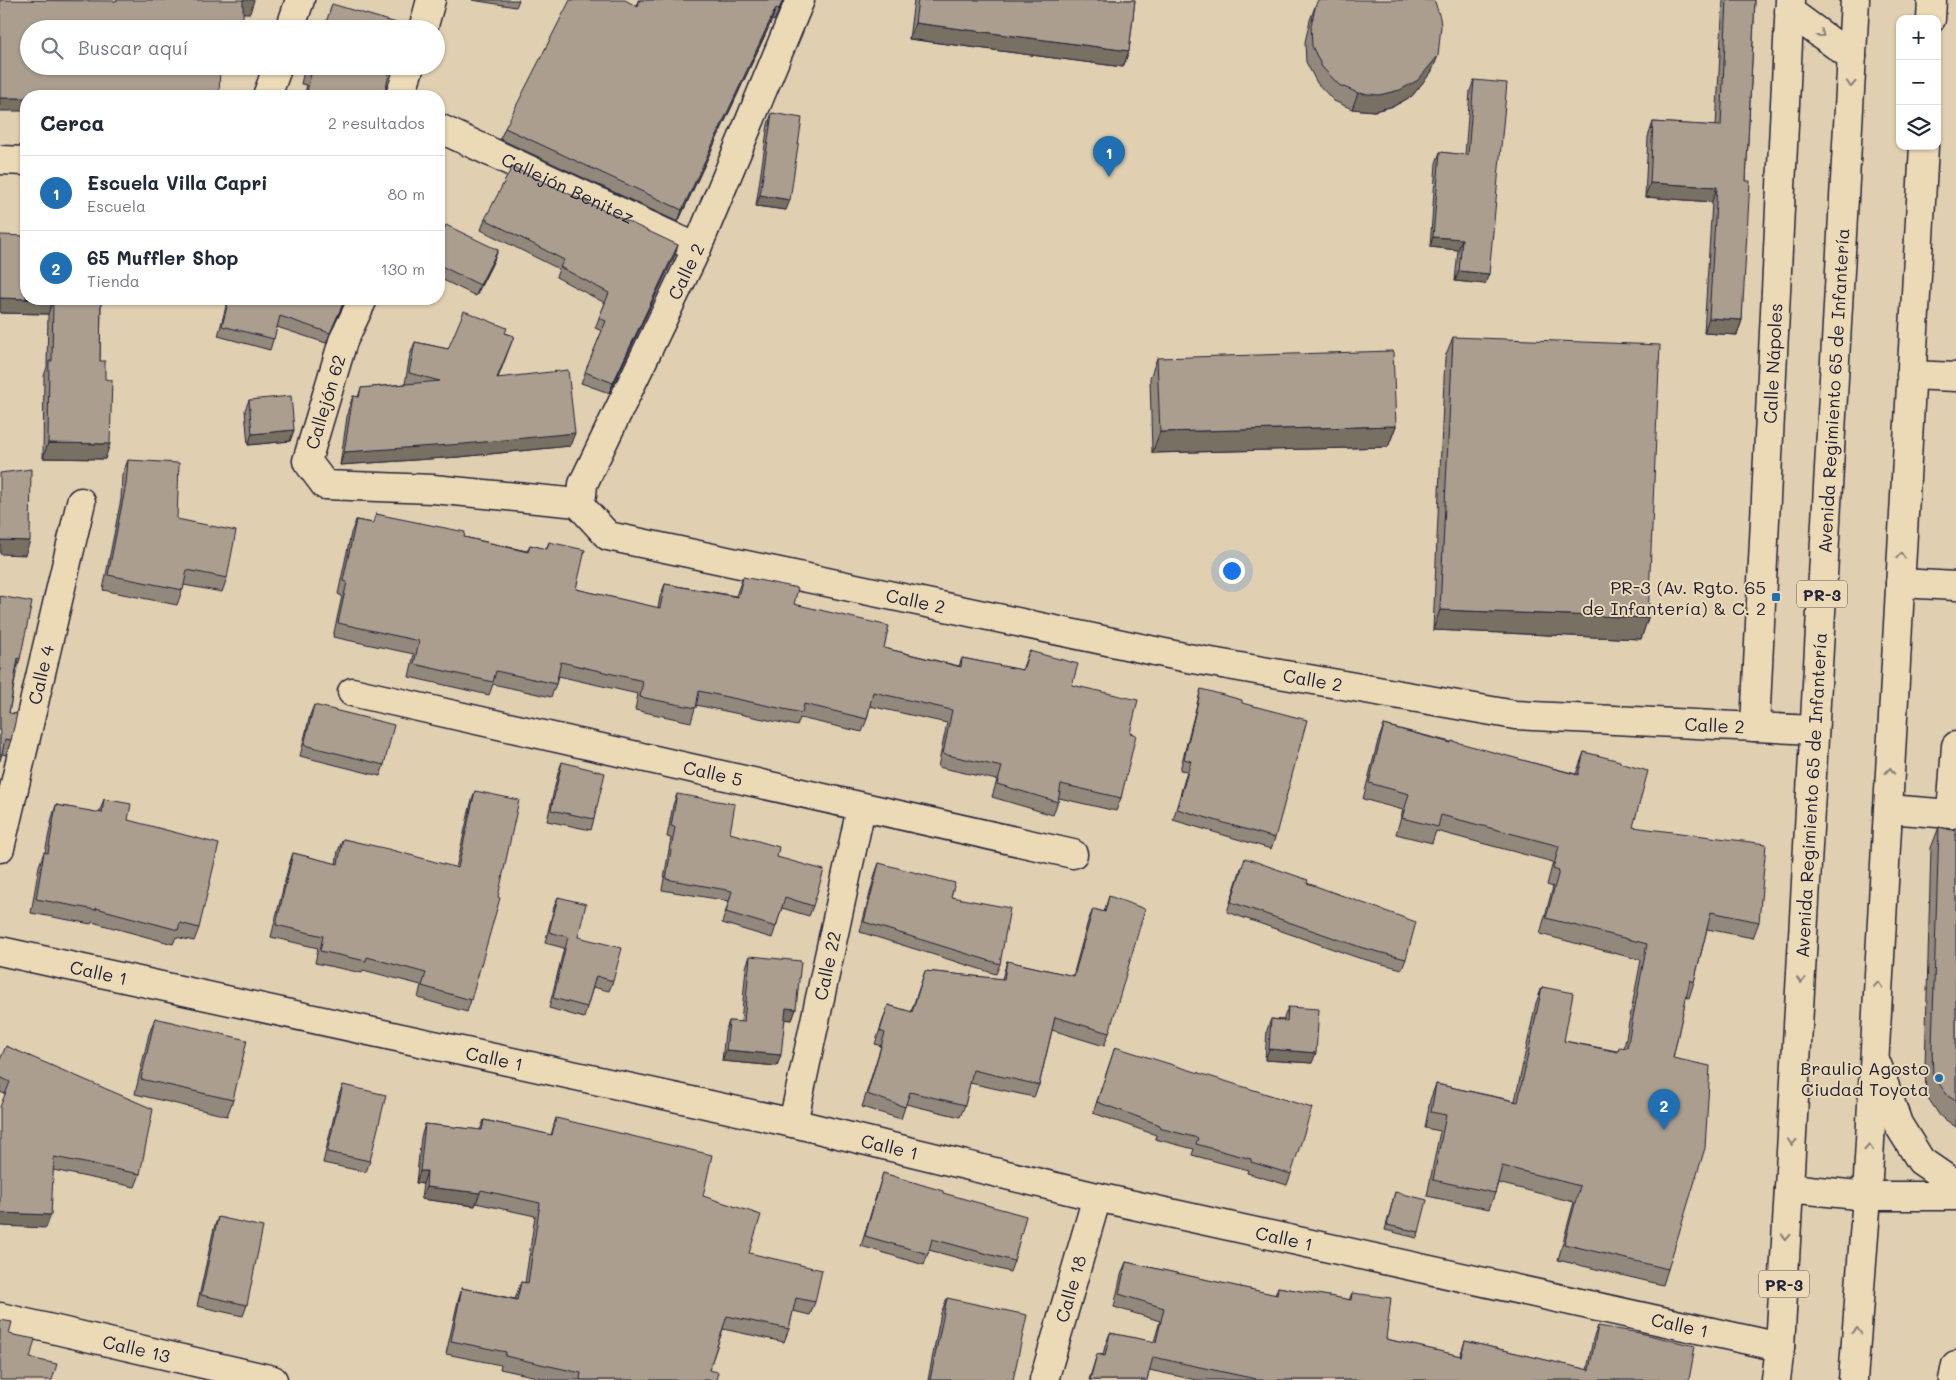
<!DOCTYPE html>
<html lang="es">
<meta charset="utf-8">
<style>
body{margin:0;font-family:Mali,sans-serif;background:#f2f2f3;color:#1f2937}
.controls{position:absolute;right:15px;top:15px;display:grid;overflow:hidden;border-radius:10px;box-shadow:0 1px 4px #0004}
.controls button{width:45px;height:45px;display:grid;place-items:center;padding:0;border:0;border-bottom:1px solid #e0e1e3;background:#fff;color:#1f2937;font:25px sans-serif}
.you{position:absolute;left:1231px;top:570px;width:18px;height:18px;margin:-12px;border:4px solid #fff;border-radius:50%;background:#1a73e8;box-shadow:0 0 0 8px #1a73e833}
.badge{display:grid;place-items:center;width:32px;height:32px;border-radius:50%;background:#1f6fb2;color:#fff;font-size:16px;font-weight:700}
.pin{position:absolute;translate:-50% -41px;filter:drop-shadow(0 1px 2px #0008)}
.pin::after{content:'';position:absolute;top:26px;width:18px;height:15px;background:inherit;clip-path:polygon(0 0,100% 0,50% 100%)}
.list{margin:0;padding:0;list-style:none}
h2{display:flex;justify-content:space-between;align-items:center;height:65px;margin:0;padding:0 20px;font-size:21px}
h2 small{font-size:16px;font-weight:400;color:#747a83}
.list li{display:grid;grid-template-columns:32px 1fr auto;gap:15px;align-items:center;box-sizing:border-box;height:75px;padding:0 20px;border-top:1px solid #e0e1e3}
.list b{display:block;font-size:19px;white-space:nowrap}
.list p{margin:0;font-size:16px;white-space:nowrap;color:#747a83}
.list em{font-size:16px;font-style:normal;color:#747a83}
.icon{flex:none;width:28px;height:28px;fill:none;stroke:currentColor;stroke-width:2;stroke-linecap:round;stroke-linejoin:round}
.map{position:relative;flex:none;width:1956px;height:1380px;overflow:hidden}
.search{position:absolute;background:#fff;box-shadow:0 1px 4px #0004;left:20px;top:20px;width:425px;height:55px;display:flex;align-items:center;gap:12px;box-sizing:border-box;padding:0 18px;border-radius:28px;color:#747a83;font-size:19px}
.panel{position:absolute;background:#fff;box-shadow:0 1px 4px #0004;left:20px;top:90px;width:425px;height:215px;border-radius:20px}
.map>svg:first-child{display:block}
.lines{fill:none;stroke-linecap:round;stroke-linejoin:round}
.minor-casing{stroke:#22223b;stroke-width:31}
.highway-casing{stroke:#22223b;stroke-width:31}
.minor{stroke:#ecdab7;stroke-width:28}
.highway{stroke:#ecdab7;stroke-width:28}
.wall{fill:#93887b;stroke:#22223b}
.shaded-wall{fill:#786f64;stroke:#22223b}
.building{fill:#ab9e8f;stroke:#22223b}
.oneway{stroke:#877e79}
.poi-dot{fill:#1f6fb2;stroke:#ecdab7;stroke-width:2}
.labels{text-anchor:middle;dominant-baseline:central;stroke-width:4;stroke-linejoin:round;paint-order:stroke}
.shield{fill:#ecdab7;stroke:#5f5960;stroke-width:1}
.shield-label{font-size:16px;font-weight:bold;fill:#22223b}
.street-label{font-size:18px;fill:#22223b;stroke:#ecdab7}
.poi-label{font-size:18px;fill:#22223b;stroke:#ecdab7;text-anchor:end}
</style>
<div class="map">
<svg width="1956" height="1380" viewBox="0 0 1956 1380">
<rect width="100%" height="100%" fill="#e0cfb0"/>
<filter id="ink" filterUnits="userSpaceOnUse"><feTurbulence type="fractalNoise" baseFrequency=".02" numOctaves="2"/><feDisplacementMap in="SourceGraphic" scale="10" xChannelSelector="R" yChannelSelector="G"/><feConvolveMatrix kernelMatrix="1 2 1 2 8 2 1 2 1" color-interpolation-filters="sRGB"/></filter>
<g filter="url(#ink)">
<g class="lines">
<g class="minor-casing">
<g id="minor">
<path d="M1789 11 1852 57"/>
<path d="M290 29 300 0"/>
<path d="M423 29 431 0"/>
<path d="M267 96 278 66"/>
<path d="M400 96 410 66"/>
<path id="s1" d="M439 128 697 248"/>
<path d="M0 160 26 161"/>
<path d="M363 299 343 341 307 461 325 485 433 489 578 503"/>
<path d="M1911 375 1956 377"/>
<path id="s2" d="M578 503 608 536 1188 658 1515 715 1814 730"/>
<path id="s3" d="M578 503 582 495 583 484 697 248 800 0"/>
<path d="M1900 583 1956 586"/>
<path id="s4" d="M352 692 1073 854"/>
<path id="s5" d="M1755 727 1790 0"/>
<path d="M1888 809 1951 814 1956 746"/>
<path id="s6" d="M0 848 81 502"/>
<path id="s7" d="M0 951 793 1123 1097 1197 1780 1347"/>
<path id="s8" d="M793 1123 861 808"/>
<path d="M1789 1188 1867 1196H1956"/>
<path id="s9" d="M0 1317 273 1380"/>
<path id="s10" d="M1044 1380 1097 1197"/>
<path d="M1953 1380 1956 1365"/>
</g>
</g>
<g class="highway-casing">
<g id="highway">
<path d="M1931 19 1932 0"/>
<path d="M1878 1067 1898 1124 1921 1161 1956 1185"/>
<path id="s11" d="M1776 1380 1780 1347 1789 1188 1855 0"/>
<path d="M1853 1380 1867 1196 1924 146"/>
</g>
</g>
<use href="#minor" class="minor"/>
<use href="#highway" class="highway"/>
</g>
<g class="wall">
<path d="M472 0H519L516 7Z"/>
<path d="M638 0H783L774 21 772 20 678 222 500 139 505 128 637 6Z"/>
<path d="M914 0H1135L1129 51 1123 67 909 39Z"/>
<path d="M1723 0H1755L1746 181 1742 320 1737 335 1704 333 1712 202 1645 197 1648 137 1653 122 1716 126Z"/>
<path d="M1316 4 1432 71 1412 96 1394 106 1374 111 1352 109 1334 101 1317 83 1306 62 1305 42 1310 20Z"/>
<path d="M305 66H394L392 71 390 70 384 96H304L307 85 301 84Z"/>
<path d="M1474 80 1485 284 1455 281 1458 250 1430 247 1436 163 1440 152 1465 155 1470 91Z"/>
<path d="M772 113 786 210 756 206 768 124Z"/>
<path d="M485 219 678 245 675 255 609 393 581 383 602 331 595 328 605 303 556 277 559 269 481 230Z"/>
<path d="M0 235 105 300H101L100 361 105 459 43 458 44 376 47 367 48 314 0 313Z"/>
<path d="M439 241 498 250 494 260 476 296 439 278Z"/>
<path d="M228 299H345L326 343 277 327 270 350 218 336Z"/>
<path d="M505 333 514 336 498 378 570 446 459 457 340 465 348 410 353 396 358 397 361 388 405 384 410 355 415 342 448 349Z"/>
<path d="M1453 337 1648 618 1641 639 1433 630 1445 357Z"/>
<path d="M1157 358 1396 426 1388 447 1152 453 1150 378Z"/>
<path d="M249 400 294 430 290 441 248 445 245 410Z"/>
<path d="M128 460 177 519 227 578 222 592 184 585 177 605 103 590 121 499 122 475Z"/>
<path d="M376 514 464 537 527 551 530 545 546 549 549 542 576 589 658 608 660 597 665 584 736 596 738 590 743 577 794 604 884 648 959 666 962 658 1022 670 1029 651 1072 685 1130 733 1121 798 1116 811 1059 798 1053 815 992 797 997 780 938 767 947 723 870 706 867 719 862 732 800 718 797 726 696 705 691 722 635 710 638 694 558 676 556 684 551 697 493 684 489 695 409 677 414 654 333 637 342 596 338 594 351 533 356 520 373 523Z"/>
<path d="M0 596 20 659 17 668 9 713 11 740 6 755 2 754 0 761Z"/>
<path d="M1201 689 1275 838 1271 849 1173 820 1187 771 1180 770 1198 700Z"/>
<path d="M314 705 384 765 380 776 300 756 310 715Z"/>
<path d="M1384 725 1576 774 1584 752 1620 763 1633 827 1759 922 1753 938 1707 929 1694 982 1689 998 1686 997 1673 1058 1668 1269 1663 1285 1558 1260 1574 1202 1498 1183 1495 1193 1489 1209 1427 1196 1440 1131 1425 1128 1430 1100 1436 1084 1515 1101 1536 1003 1542 987 1564 1041 1617 1051 1624 1048 1641 960 1540 934 1553 887 1547 885 1553 862 1436 831 1432 843 1396 834 1403 810 1363 799 1378 741Z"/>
<path d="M562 762 594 819 591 830 547 821 558 773Z"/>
<path d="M475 791 471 1000 467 1012 418 998 421 985 363 970 362 973 315 963 318 948 271 937 289 865 293 853 336 864 338 851 343 839 456 868 471 803Z"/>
<path d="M677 794 730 833 777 857 813 906 809 916 782 908 772 938 722 923 729 901 662 890 671 838 667 837 673 805Z"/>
<path d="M104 799 128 820 199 928 194 941 176 937 173 944 92 922 91 924 31 913 39 866 44 852 45 853 52 818 56 805 99 813Z"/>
<path d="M1939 827 1956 831V1127L1940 1116 1926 1095 1925 1068 1931 848Z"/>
<path d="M879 863 951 897 1000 964 996 974 860 932 875 874Z"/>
<path d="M1241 868 1307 883 1406 959 1402 969 1359 958 1227 912Z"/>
<path d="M1109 896V1033L1104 1046 1052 1030 1039 1085 1034 1097 970 1083 965 1105 960 1117 906 1104 901 1119 862 1107 881 1046 875 1044 888 1005 911 1012 925 971 1002 979 1007 961 1073 976 1088 921 1093 909 1104 912Z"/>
<path d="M558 897 578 937 613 981 609 991 593 987 587 1007 584 1018 549 1008 564 948 545 943 554 907Z"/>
<path d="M750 956 796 1009 792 1020 785 1019 777 1066 722 1061 725 1032 729 1021 741 1022 746 967Z"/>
<path d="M1288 1007 1312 1063 1265 1060 1267 1030 1271 1019 1284 1020V1018Z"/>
<path d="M155 1018 233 1100 227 1116 135 1094 149 1034Z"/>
<path d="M1115 1047 1291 1174 1287 1185 1247 1173 1248 1170 1192 1155 1194 1149 1155 1139 1156 1135 1093 1113Z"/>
<path d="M0 1060 140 1174 135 1187 53 1170 46 1228 5 1094 0 1092Z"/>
<path d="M343 1085 370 1161 366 1172 323 1163 339 1095Z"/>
<path d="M556 1118 703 1196 749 1253 815 1302 810 1315 793 1311 789 1329 784 1342 723 1329 709 1370 716 1380H551L500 1369 501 1365 446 1354 458 1301 462 1288 515 1299 521 1282 525 1283 535 1216 476 1203 475 1206 421 1199 423 1184 416 1183 421 1137 425 1124 480 1130 484 1120 551 1135Z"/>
<path d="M883 1173 943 1193 1014 1261 1010 1272 929 1250 924 1265 861 1246Z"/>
<path d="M1395 1192 1419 1232 1417 1238 1385 1230Z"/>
<path d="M218 1217 247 1305 243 1316 197 1306 214 1228Z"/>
<path d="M1126 1262 1275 1295 1278 1287 1349 1300 1352 1293 1386 1339 1460 1356 1465 1341 1587 1370 1593 1339 1598 1326 1689 1380H1196L1149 1370 1147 1380H1089L1097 1354 1103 1355 1105 1346 1110 1333 1154 1342 1160 1321 1114 1307 1121 1275Z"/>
<path d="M947 1298 1013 1380H928L941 1313Z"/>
</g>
<g class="shaded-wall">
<path d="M243 0H254L250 13H239Z"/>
<path d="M776 8 772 20 678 222 682 210Z"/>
<path d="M915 23 1129 51 1123 67 909 39Z"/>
<path d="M1438 56 1432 71 1412 96 1394 106 1374 111 1352 109 1358 93Z"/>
<rect x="0" y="98" width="26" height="13"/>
<path d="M1650 183 1717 187 1712 202 1645 197Z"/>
<path d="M760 195 790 200 786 210 756 206Z"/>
<path d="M1433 237 1462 239 1458 250 1430 247Z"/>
<path d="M678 245 675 255 609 393 613 383Z"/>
<path d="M498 250 494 260 476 296 480 285Z"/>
<path d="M1459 271 1489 274 1485 284 1455 281Z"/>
<path d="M0 298 53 300 48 314 0 313Z"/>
<path d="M1709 318 1742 320 1737 335 1704 333Z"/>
<path d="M1396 426 1388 447 1152 453 1160 432Z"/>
<path d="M294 430 290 441 248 445 252 434Z"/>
<path d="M575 433 570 446 459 457 340 465 344 452Z"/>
<path d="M48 443 110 444 105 459 43 458Z"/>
<path d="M0 540 30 541 25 555 0 554Z"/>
<path d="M1440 610 1648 618 1641 639 1433 630Z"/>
<path d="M786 1008 796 1009 792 1020 782 1019Z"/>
<path d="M1269 1049 1316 1053 1312 1063 1265 1060Z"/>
<path d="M726 1050 781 1055 777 1066 722 1061Z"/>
<path d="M420 1171H427L423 1184 416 1183Z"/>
<path d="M426 1187 480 1193 475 1206 421 1199Z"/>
<path d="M0 1213 51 1215 46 1228 0 1226Z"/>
</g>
<g class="building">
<path d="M0 0 116 1V0H243V29H29V66H220L219 96H26V98H0Z"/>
<path d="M570 0H625L638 7 640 0H783L779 9 776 8 682 210 505 128Z"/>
<path d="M918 0H1135L1129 51 915 23Z"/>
<path d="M1318 0H1433L1435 2 1440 18 1441 26 1438 56 1418 80 1400 90 1379 95 1358 93 1339 85 1322 67 1312 46 1311 26 1316 4Z"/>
<path d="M1727 0H1755L1746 181H1750L1742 320 1709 318 1717 187 1650 183 1653 122 1721 126Z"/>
<path d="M332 4 410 27V29H324Z"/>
<path d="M306 66H391L384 96H306L311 74 305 73Z"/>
<path d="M1474 80 1507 83 1489 274 1459 271 1462 239 1433 237 1440 152 1468 155Z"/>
<path d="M772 113 802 118 790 200 760 195Z"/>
<path d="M512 167 678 245 613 383 585 372 606 321 599 318 609 293 560 267 564 260 485 219Z"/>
<path d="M446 225 498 250 480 285 439 265V241Z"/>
<path d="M0 235 26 236V299H101L100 361H105V379L112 380 110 444 48 443 49 361H52L53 300 0 298Z"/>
<path d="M229 299H345L330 333 280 316 274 339 222 326Z"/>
<path d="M464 311 507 328 505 333 514 336 497 378 568 370 575 433 464 444 344 452 353 396 359 397 361 388 440 381 409 373 415 342 448 349Z"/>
<path d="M1453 337 1660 345 1648 618 1440 610Z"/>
<path d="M1393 351 1396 426 1160 432 1157 358Z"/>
<path d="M291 396 294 430 252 434 249 400Z"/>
<path d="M128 460 179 463 177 519 236 531 227 578 187 570 183 590 108 575 126 484Z"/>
<path d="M31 469 30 541 0 540V473Z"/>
<path d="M376 514 465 532 464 537 528 552 530 545 547 549 549 542 585 550 576 589 660 608 665 584 738 597 743 577 798 588 794 604 889 626 884 648 961 667 962 658 1023 670 1029 651 1078 664 1072 685 1138 700 1130 733 1136 735 1121 798 1061 784 1058 802 997 784 1002 767 943 754 952 710 873 692 867 719 804 704 802 713 699 691 696 708 640 697 643 681 561 662 556 684 496 671 493 682 414 664 419 641 338 623 347 582 343 581 356 520 373 523Z"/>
<path d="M0 596 32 602 20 659 18 658 9 713 17 714 11 740 5 739 2 754H0Z"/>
<path d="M1201 689 1242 700V703L1307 720 1275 838 1177 809 1191 761 1184 759Z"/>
<path d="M314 705 394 725 384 765 304 745Z"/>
<path d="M1384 725 1451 743 1452 741 1578 775 1584 752 1620 761V763L1648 771 1633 827 1766 844 1759 922 1711 912 1694 982 1690 980 1673 1058 1710 1066 1705 1148 1668 1269 1564 1244 1580 1186 1502 1166 1495 1193 1433 1180 1446 1115 1431 1112 1436 1084 1518 1102 1542 987 1573 993 1564 1041 1618 1052 1619 1047 1627 1048 1647 944 1546 918 1559 871 1553 869 1559 846 1441 815 1438 827 1402 818 1409 794 1369 783Z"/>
<path d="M562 762 605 773 594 819 551 810Z"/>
<path d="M475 791 519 800 498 897 500 898 471 1000 422 986 426 973 367 957 366 961 320 951 323 936 276 925 293 853 338 864 343 839 388 849 458 868Z"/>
<path d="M677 794 735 804 730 833 779 847 777 857 824 870 813 906 785 897 776 927 726 912 732 891 666 879 675 827 671 826Z"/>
<path d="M104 799 131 804 128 820 219 844 199 928 180 923 178 930 96 908V910L36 899 44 852 48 853 56 805 102 813Z"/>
<path d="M1939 827 1956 831V1101L1948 1096 1933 1075 1932 1047Z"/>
<path d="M1245 858 1308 880 1307 883 1416 922 1406 959 1363 948 1231 902Z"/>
<path d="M879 863 955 883 951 897 1010 908 1000 964 864 922Z"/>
<path d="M1109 896 1145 909 1109 1033 1055 1017 1039 1085 973 1070 965 1105 910 1092 905 1107 867 1094 885 1033 880 1031 888 1005 912 1012 925 971 1004 979 1007 961 1074 976 1093 909 1105 912Z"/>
<path d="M558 897 586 904 578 937 622 948 613 981 596 976 587 1007 553 998 568 937 549 932Z"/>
<path d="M750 956 801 961 796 1009 786 1008 781 1055 726 1050 729 1021 744 1022Z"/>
<path d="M1288 1007 1319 1009 1316 1053 1269 1049 1271 1019 1287 1021Z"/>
<path d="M155 1018 247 1040 233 1100 141 1079Z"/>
<path d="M6 1046 153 1109 140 1174 54 1157 51 1215 0 1213V1107L10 1082 0 1077V1060Z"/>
<path d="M1115 1047 1312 1108 1291 1174 1251 1162V1159L1196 1144 1198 1138 1159 1128 1160 1125 1097 1102Z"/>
<path d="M343 1085 386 1095 370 1161 327 1152Z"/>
<path d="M556 1118 712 1155 703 1196 761 1215 749 1253 822 1270 815 1302 796 1298 789 1329 727 1316 709 1370 718 1372 716 1380H580L581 1373 505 1356 506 1352 451 1341 462 1288 517 1300 521 1282 528 1283 540 1203 481 1190 480 1193 426 1187 427 1171H420L425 1124 482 1130 484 1120 552 1135Z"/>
<path d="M883 1173 943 1191V1193L1026 1216 1014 1261 932 1239 928 1254 865 1236Z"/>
<path d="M1395 1192 1427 1200 1419 1232 1387 1225Z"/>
<path d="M218 1217 263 1227 247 1305 201 1295Z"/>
<path d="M1126 1262 1277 1295 1278 1287 1351 1300 1352 1293 1391 1298 1386 1339 1461 1356 1465 1341 1589 1370 1598 1326 1640 1333 1695 1346 1689 1380H1256V1379L1153 1357 1147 1380H1090L1097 1354 1105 1356 1110 1333 1156 1342 1164 1308 1119 1294Z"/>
<path d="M947 1298 1027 1315 1013 1380H930Z"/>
<path d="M0 1320 12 1322 9 1334 35 1339 30 1358 57 1364 52 1380H0Z"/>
</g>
<defs><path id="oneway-chevron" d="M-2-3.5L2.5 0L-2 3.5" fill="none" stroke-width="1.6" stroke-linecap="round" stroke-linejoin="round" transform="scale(1.25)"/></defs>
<g class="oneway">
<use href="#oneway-chevron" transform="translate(1821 34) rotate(36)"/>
<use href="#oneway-chevron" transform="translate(1851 84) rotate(93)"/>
<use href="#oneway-chevron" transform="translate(1901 556) rotate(-87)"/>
<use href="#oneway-chevron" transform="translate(1890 771) rotate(-87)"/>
<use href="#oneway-chevron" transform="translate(1801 980) rotate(93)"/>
<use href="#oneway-chevron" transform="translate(1878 985) rotate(-87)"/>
<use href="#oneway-chevron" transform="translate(1792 1142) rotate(93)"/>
<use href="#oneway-chevron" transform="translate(1869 1148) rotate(-87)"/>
<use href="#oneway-chevron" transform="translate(1786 1237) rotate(93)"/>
<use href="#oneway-chevron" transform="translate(1857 1331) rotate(-86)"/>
</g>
</g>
<g class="poi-dot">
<rect x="1771" y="592" width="10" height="10" rx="2.5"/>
<circle cx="1939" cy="1078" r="5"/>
</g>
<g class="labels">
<g class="shield">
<rect x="1797" y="580.5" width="50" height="27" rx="4"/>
<rect x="1759" y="1270.5" width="50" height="27" rx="4"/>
</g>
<g class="shield-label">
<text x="1822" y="594">PR-3</text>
<text x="1784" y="1284">PR-3</text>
</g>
<g class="street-label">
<text stroke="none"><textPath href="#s1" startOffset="142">Callejón Benitez</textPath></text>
<text stroke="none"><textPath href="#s3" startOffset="256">Calle 2</textPath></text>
<text stroke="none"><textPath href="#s5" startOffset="364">Calle Nápoles</textPath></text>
<text stroke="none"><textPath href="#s11" startOffset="991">Avenida Regimiento 65 de Infantería</textPath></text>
<text transform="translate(325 402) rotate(-73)">Callejón 62</text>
<text stroke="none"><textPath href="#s2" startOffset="359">Calle 2</textPath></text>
<text stroke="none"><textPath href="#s6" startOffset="178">Calle 4</textPath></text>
<text stroke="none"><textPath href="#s2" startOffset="764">Calle 2</textPath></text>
<text stroke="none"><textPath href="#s2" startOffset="1169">Calle 2</textPath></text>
<text stroke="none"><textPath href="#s4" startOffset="370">Calle 5</textPath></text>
<text stroke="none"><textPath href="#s11" startOffset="586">Avenida Regimiento 65 de Infantería</textPath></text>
<text stroke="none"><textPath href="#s8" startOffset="161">Calle 22</textPath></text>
<text stroke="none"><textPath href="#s7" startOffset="101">Calle 1</textPath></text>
<text stroke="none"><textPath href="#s7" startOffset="506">Calle 1</textPath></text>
<text stroke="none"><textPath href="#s7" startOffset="911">Calle 1</textPath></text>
<text stroke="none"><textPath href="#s7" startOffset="1316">Calle 1</textPath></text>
<text stroke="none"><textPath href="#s10" startOffset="95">Calle 18</textPath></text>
<text stroke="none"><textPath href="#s7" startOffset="1721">Calle 1</textPath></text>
<text stroke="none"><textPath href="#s9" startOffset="140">Calle 13</textPath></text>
</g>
<g class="poi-label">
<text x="1766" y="587">PR-3 (Av. Rgto. 65<tspan x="1766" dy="21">de Infantería) &amp; C. 2</tspan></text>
<text x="1929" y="1068">Braulio Agosto<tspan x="1929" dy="21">Ciudad Toyota</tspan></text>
</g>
</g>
</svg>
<div class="controls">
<button>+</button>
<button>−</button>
<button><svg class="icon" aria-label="layers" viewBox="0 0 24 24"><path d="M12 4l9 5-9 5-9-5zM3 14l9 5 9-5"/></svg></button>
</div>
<div class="you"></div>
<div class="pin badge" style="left:1109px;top:177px">1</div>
<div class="pin badge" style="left:1664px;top:1130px">2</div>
<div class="search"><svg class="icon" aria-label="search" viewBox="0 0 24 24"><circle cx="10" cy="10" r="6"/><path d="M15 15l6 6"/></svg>Buscar aquí</div>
<section class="panel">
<h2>Cerca<small>2 resultados</small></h2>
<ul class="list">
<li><span class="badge">1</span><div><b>Escuela Villa Capri</b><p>Escuela</p></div><em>80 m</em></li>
<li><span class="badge">2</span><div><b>65 Muffler Shop</b><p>Tienda</p></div><em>130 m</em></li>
</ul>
</section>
</div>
